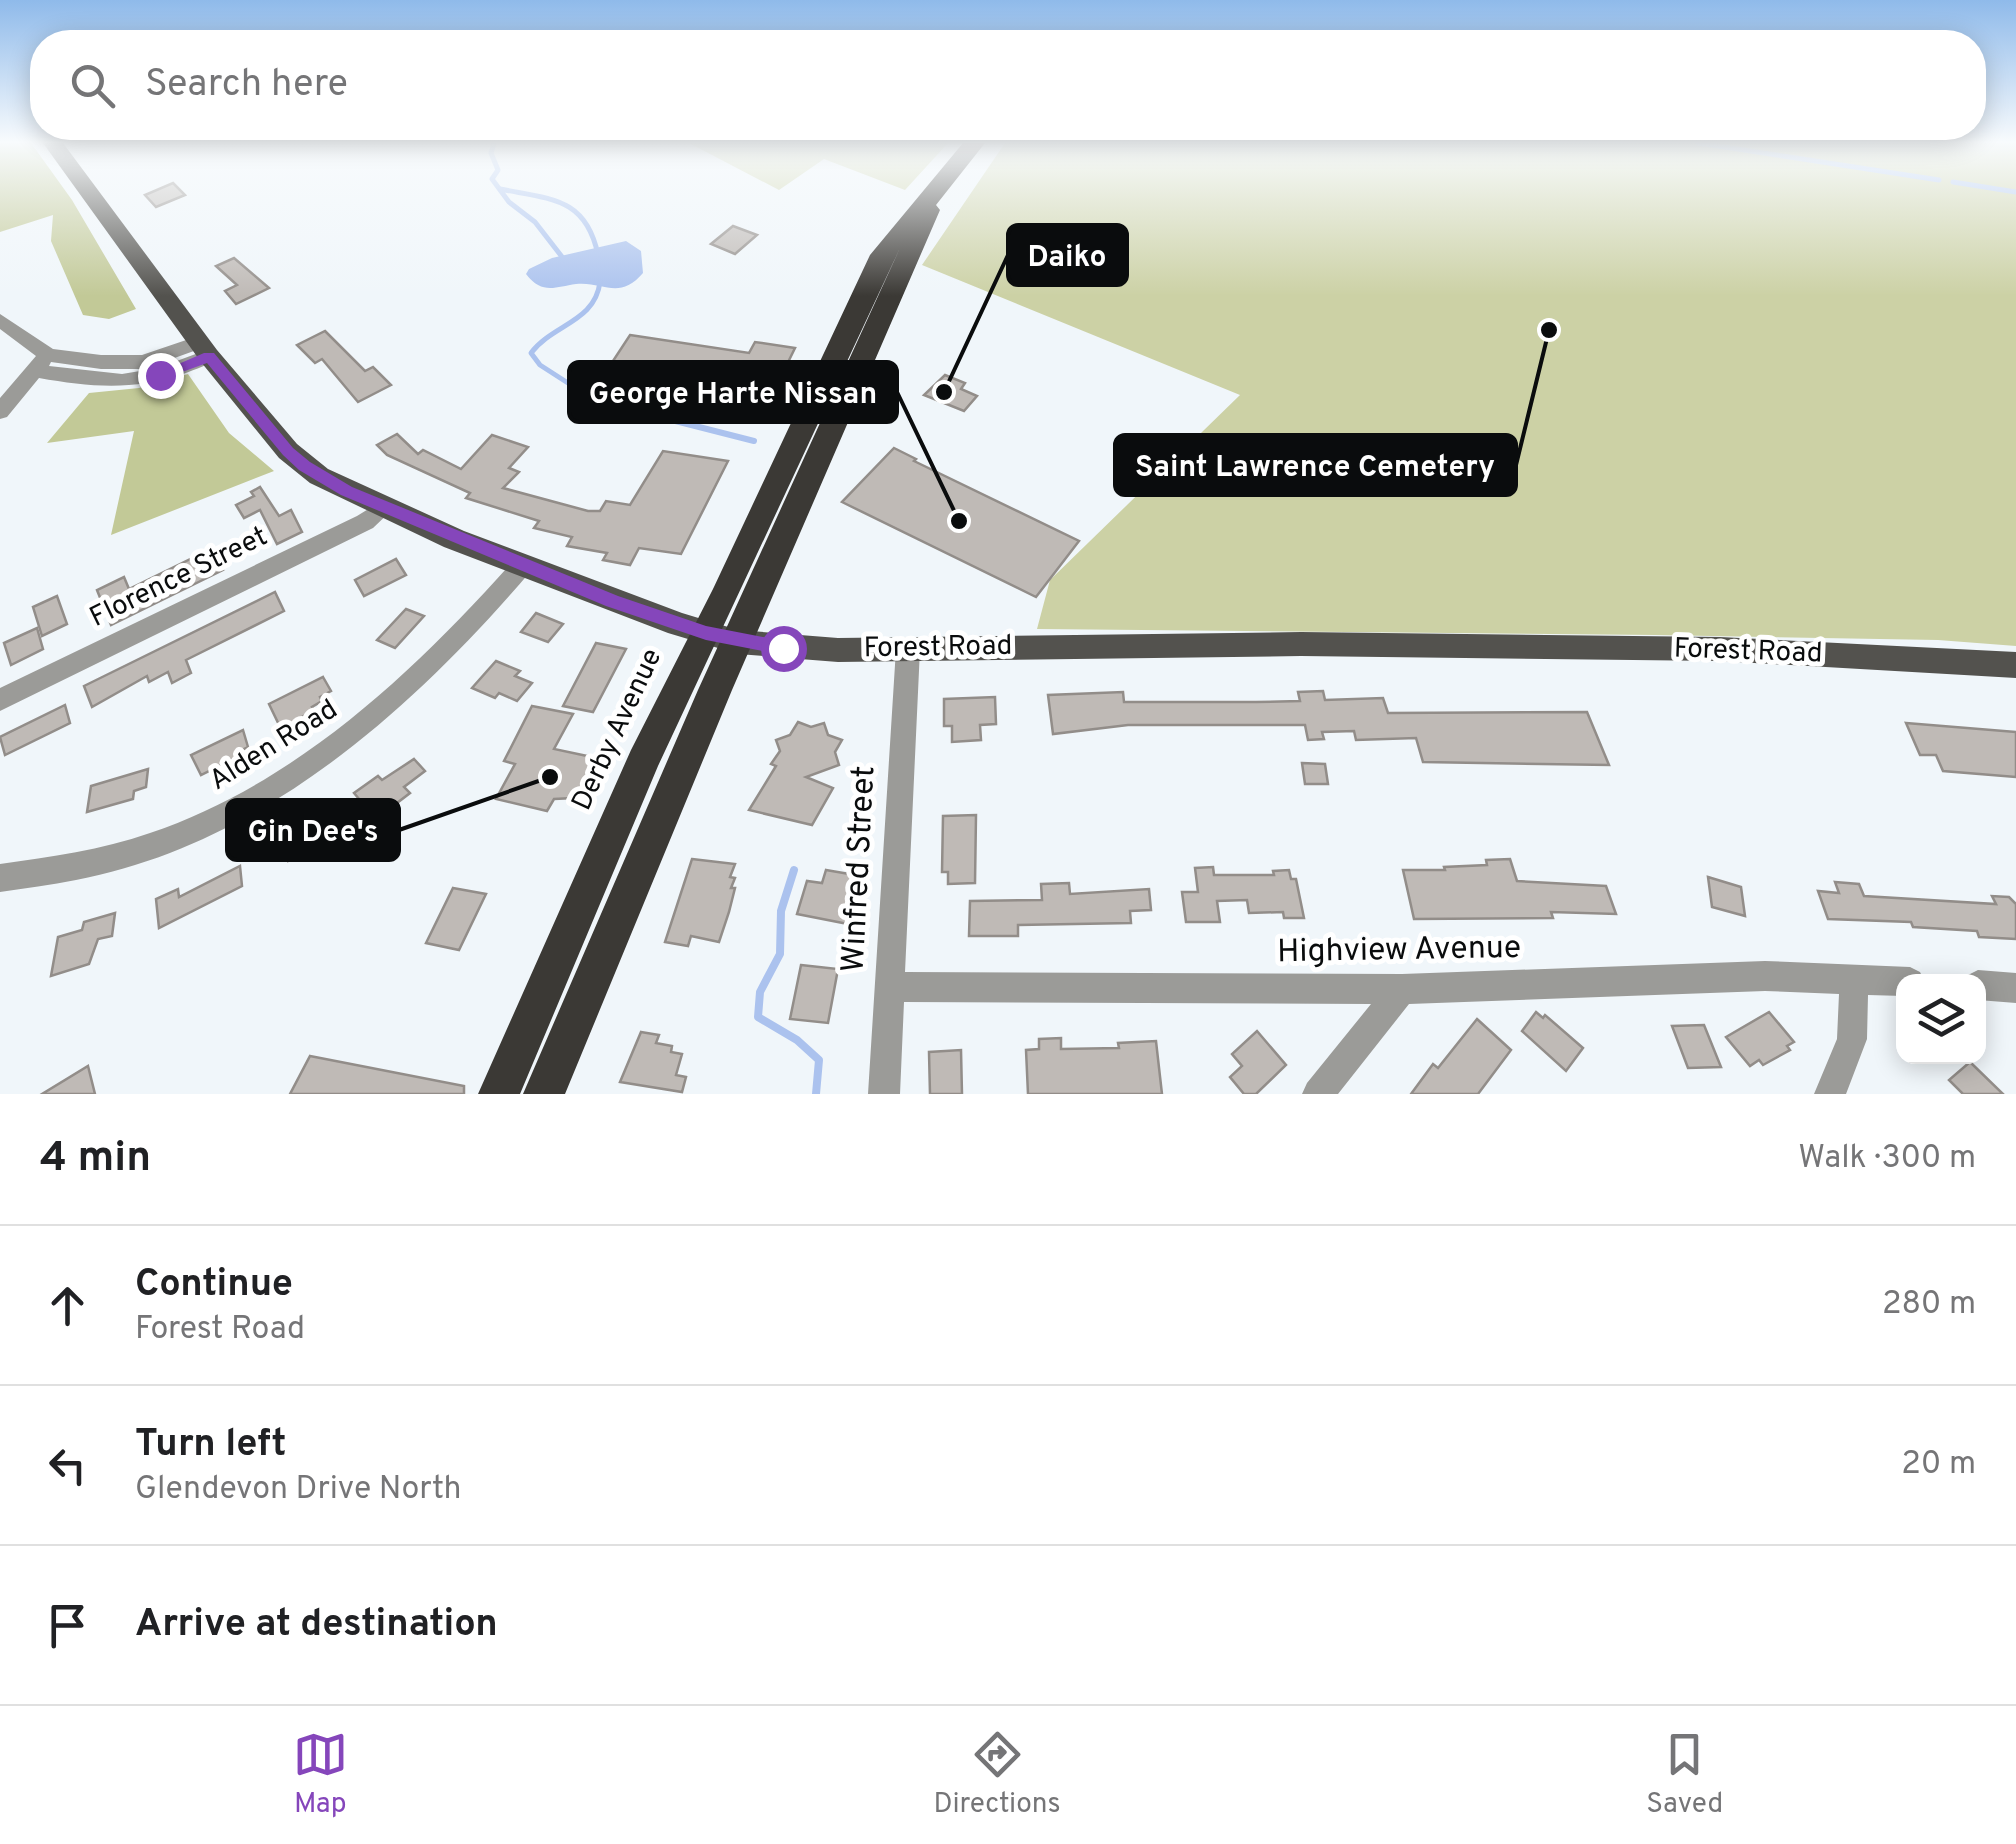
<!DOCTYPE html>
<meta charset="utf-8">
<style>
body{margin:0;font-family:Overpass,sans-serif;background:#f2f2f2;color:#202124}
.controls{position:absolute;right:30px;bottom:30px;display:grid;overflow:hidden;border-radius:20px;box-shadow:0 5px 25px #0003}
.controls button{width:90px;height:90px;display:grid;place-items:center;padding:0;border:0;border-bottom:2px solid #e0e0e0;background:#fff;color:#202124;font:50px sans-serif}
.stop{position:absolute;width:30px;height:30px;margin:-22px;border:8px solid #8546bb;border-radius:50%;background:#fff}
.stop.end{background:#8546bb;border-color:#fff;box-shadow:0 2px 10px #0008}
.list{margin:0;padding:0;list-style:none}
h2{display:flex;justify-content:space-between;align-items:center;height:130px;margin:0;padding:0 40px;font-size:42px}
h2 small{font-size:32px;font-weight:400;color:#757577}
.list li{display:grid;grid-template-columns:65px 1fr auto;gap:30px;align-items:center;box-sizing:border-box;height:160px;padding:0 40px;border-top:2px solid #e0e0e0}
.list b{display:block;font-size:38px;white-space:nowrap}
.list p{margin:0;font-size:32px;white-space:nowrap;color:#757577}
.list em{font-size:32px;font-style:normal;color:#757577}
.icon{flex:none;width:55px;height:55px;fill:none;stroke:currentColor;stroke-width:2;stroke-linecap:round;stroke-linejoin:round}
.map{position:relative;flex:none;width:2016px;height:1094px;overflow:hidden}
.search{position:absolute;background:#fff;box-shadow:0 5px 25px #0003;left:30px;right:30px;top:30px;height:110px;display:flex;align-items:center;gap:25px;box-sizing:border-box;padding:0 35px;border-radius:40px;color:#757577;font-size:38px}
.sheet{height:610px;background:#fff}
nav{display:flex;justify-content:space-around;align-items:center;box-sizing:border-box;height:140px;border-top:2px solid #e0e0e0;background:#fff;font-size:28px;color:#757577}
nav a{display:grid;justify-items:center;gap:5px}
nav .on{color:#8546bb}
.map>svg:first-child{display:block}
.green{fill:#ccd1a5}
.forest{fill:#c2c997}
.water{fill:#abc2ee}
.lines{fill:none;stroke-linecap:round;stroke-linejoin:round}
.stream-far2{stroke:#abc2ee;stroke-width:5}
.stream-far1{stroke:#abc2ee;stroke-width:6}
.stream{stroke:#abc2ee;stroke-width:8}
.building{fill:#bfbab6;stroke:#928d89;stroke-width:2.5}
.minor{fill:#9b9b98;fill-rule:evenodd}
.major{fill:#53524e;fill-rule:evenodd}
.highway{fill:#3b3935;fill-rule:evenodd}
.route{fill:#8546bb}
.labels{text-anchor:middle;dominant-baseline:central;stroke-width:10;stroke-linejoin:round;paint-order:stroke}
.street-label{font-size:28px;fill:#0a0c0d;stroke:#fff}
.near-street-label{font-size:32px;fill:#0a0c0d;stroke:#fff}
.leader{fill:none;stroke:#0a0c0d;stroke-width:4}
.callout-dot{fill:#0a0c0d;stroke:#fff;stroke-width:4}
.callout{fill:#0a0c0d;stroke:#0a0c0d;stroke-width:4}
.callout-label{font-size:30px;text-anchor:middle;font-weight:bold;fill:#fff}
</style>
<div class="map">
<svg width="2016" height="1094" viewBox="0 0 2016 1094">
<rect width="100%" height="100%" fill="#f0f6fa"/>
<g class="green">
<path d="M689 143H948L905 190 824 159 779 190Z"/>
<path d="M1005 143H2016V646L1938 640 1655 635 1037 629 1050 580 1240 395 922 265Z"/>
</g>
<g class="forest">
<path d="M0 143H31L72 200 136 309 109 319 83 315 51 241 53 215 0 232Z"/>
<path d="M188 374 229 433 274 471 111 535 134 431 47 443 89 393 139 388Z"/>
</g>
<path class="water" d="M626 241 641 251 643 273C619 301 603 281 576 284 555 287 542 295 526 274L529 269 552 258Z"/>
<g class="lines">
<g class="stream-far2">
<path d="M494 143 491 153 498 170 492 179 509 202 535 222 566 262"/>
<path d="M1698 143 1939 180"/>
<path d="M1953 182 2016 192"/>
<path d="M500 189C550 199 586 197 598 255"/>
<path d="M585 394 540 365 531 353C553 324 595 322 600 282"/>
</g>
<path class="stream-far1" d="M581 392C604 406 620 421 648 414L754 441"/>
<path class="stream" d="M794 870 781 911 780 954 760 992 758 1017 797 1040 819 1060 816 1094"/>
</g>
<g class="building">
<path d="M173 183 185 195 156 207 145 195Z"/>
<path d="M733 226 757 235 735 254 711 244Z"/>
<path d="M234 258 269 288 236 304 225 291 237 285 216 266Z"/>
<path d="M325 331 365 371 373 367 391 385 358 402 322 359 315 363 297 345Z"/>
<path d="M630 335 749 353 755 342 795 348 767 405 725 398 731 386 609 367Z"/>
<path d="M945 375 965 383 961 389 977 396 964 411 924 395Z"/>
<path d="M397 434 418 454 423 450 461 469 492 435 528 447 509 468 519 472 503 488 588 511H600L606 501 630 505 663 451 728 461 681 554 639 548 630 565 603 560 607 553 567 546 572 537 534 528 539 521 466 498 470 493 387 455 377 445Z"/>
<path d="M894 448 916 459 914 461 1079 541 1036 597 842 502Z"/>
<path d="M260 487 279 516 291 510 302 532 277 544 260 510 244 518 236 505 254 496 251 492Z"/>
<path d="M213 548 223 570 111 625 97 590 124 577 129 589Z"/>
<path d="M396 559 406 575 364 596 355 580Z"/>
<path d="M275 592 284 611 186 660 191 673 172 683 168 672 149 682 147 676 92 707 84 686Z"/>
<path d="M57 596 67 624 42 636 33 607Z"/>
<path d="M406 609 424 616 395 648 377 640Z"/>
<path d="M536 613 563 624 548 642 521 632Z"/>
<path d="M37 628 43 649 11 665 4 643Z"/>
<path d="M596 643 626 649 593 712 563 706Z"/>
<path d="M496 661 520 671 515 676 532 683 517 701 499 693 495 698 472 688Z"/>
<path d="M323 677 331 691 320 697 322 701 312 707 314 710 281 729 269 704Z"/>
<path d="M1323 691 1325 700 1383 698 1388 713 1587 712 1609 765 1423 762 1416 738 1356 740 1354 731 1322 732 1324 739 1308 740 1305 725H1128L1053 734 1048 695 1123 692 1124 702H1256L1300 701 1298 692Z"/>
<path d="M995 697 996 724 980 725 981 740 952 742V726H944V699Z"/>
<path d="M65 705 70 723 5 755 0 737Z"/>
<path d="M532 706 573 714 554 749 601 759 584 791 578 790 574 798 554 799 547 811 496 799 515 764 504 761Z"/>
<path d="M798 722 811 727 824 723 828 735 842 740 835 752 839 765 806 777 833 788 812 825 749 810 776 766 771 764 780 751 776 740 790 735Z"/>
<path d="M1906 723 2016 732V777L1943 771 1936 755H1920Z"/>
<path d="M243 730 248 747 238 752 239 756 226 762 224 758 225 763 201 775 191 755Z"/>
<path d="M414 759 425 771 404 787 410 793 376 819 354 793 378 776 382 780Z"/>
<path d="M1302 763 1325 764 1328 784H1305Z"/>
<path d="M148 769 146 787 134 791 133 799 87 812 91 786Z"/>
<path d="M976 815 975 883 948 884V872H942L943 816Z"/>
<path d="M315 818 319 827 330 821 338 837 325 845 322 840 288 861 278 841Z"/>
<path d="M692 859 735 864 730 877 735 878 731 888H735L729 912 719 942 691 936 688 946 665 942Z"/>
<path d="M1510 859 1517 881 1606 886 1616 914 1551 912 1553 918 1414 919 1403 870H1445L1444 867 1487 865 1486 860Z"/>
<path d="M240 866 242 886 159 928 156 899 178 889 179 897Z"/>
<path d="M1213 867 1214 875H1274L1273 871 1289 870 1291 879H1296L1304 918H1284L1283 912 1249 913 1247 900 1217 901 1220 922H1186L1182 892H1198L1195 868Z"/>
<path d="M826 870 861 876 848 924 797 914 807 881 822 883Z"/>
<path d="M1708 877 1741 887 1745 916 1712 907Z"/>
<path d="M1835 882 1859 884 1864 896 1996 904 1992 896 2009 897 2016 904V939L1979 937 1977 931 1913 927 1911 922 1828 919 1818 891 1839 893Z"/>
<path d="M1069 883 1070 894 1149 889 1151 910 1130 911 1131 923 1018 925V936H969L970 901 1042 900 1041 884Z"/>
<path d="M453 888 486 894 459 950 426 943Z"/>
<path d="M115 913 112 936 98 939 89 964 51 976 58 937 82 930 84 922Z"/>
<path d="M801 965 838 969 828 1023 790 1019Z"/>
<path d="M1536 1012 1543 1018 1545 1015 1583 1048 1566 1071 1522 1031Z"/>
<path d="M1769 1012 1794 1042 1787 1046 1790 1050 1763 1065 1759 1060 1750 1066 1726 1037Z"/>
<path d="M1477 1019 1511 1050 1478 1094H1411L1433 1064 1438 1068Z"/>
<path d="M1704 1025 1721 1067 1688 1068 1672 1026Z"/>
<path d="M1257 1031 1286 1065 1256 1094H1244L1230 1077 1242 1066 1232 1054Z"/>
<path d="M641 1032 659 1035 656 1043 672 1046 671 1052 682 1054 676 1075 686 1077 682 1092 620 1082Z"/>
<path d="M1061 1038V1049L1119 1048 1118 1043 1156 1041 1162 1094H1028L1026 1050 1039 1049V1039Z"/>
<path d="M961 1050 962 1094H930L929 1052Z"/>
<path d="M310 1056 464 1086V1094H290Z"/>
<path d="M1970 1062 2003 1094H1963L1949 1080Z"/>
<path d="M88 1066 95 1094H42Z"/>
</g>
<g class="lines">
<g class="minor">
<path d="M0 314 53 349 101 355H142L198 336 208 342 205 347 144 369H101L51 362 49 366 122 374 158 368 209 349 219 356C210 365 196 369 183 374 133 391 90 387 39 378L7 417 0 419V398L36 356 0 329Z"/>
<path d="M383 500 394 508 373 528 0 711V688L357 516Z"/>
<path d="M522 557 530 560 533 566 530 572C410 712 262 844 76 880 51 885 25 888 0 892V864C51 857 101 850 150 833 297 783 413 673 514 560Z"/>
<path d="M908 639 917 642 920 649 905 972 1402 974 1765 961 1910 967 1920 972 1925 982H1904V996L1868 995 1867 1039 1846 1094H1814L1837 1039 1839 994 1765 991 1409 1004 1338 1094H1302L1307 1083 1371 1004 904 1002 900 1094H868L896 649 899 642Z"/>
<path d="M1978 970 2016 973V1003L1978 1000V982H1965L1968 975Z"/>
</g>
<path class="major" d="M43 143H63L217 350 297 444 328 469 464 531 682 613 738 630 838 638 1301 632 1720 637 2016 652V678L1720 661 1301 656 838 662 738 654 668 633 444 547 310 483 279 458 201 362Z"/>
<path class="highway" d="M963 143H985L936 205 940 210 732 690 565 1094H523L698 690 900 248 658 766 520 1094H478L631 750 713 589 870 255Z"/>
</g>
<linearGradient id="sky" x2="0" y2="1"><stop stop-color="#8fbaea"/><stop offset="0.48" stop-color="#f8fbfd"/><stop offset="1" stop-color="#f8fbfd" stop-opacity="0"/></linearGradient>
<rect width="2016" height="296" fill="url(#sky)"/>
<path class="route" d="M204 353H214L293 448 310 462 352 487 618 596 706 626 789 642V653L783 655 706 640 606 606 341 495 299 470 283 455 207 363 160 380 153 375Z"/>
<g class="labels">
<g class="street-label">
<text transform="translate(179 578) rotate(-26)">Florence Street</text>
<text transform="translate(938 648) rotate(-1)">Forest Road</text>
<text transform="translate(1748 652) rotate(2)">Forest Road</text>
<text transform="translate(618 730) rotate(-65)">Derby Avenue</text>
<text transform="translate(274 746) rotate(-32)">Alden Road</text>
</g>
<g class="near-street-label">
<text transform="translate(860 869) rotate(-87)">Winfred Street</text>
<text transform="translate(1399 951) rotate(-1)">Highview Avenue</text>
</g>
</g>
<path class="leader" d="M944 392L1008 255M959 521L897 392M1549 330L1516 465M550 777L399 830"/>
<g class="callout-dot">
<circle cx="944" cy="392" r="10"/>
<circle cx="959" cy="521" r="10"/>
<circle cx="1549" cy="330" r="10"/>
<circle cx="550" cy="777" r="10"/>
</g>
<g class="callout">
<rect x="1008" y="225" width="119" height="60" rx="10"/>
<rect x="569" y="362" width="328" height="60" rx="10"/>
<rect x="1115" y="435" width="401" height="60" rx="10"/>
<rect x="227" y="800" width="172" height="60" rx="10"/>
</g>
<g class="callout-label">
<text x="1067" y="266">Daiko</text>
<text x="733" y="403">George Harte Nissan</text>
<text x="1315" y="476">Saint Lawrence Cemetery</text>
<text x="313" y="841">Gin Dee's</text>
</g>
</svg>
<div class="controls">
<button><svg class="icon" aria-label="layers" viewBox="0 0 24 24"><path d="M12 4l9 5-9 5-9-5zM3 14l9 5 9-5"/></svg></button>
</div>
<div class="stop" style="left:783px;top:648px"></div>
<div class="stop end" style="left:160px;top:375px"></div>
<div class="search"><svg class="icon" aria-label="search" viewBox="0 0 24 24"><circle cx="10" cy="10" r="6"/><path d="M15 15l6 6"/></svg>Search here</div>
</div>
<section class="sheet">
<h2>4 min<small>Walk · 300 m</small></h2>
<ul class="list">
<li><svg class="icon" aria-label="ahead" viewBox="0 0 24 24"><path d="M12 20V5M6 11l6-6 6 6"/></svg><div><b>Continue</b><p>Forest Road</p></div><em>280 m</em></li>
<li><svg class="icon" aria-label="left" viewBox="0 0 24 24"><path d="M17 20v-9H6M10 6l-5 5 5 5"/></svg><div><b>Turn left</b><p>Glendevon Drive North</p></div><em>20 m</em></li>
<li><svg class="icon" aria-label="arrive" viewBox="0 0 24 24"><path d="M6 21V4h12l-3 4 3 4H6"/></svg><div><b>Arrive at destination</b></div></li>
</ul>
</section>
<nav>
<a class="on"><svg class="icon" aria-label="map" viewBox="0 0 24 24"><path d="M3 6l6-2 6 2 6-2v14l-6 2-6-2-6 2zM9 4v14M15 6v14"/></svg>Map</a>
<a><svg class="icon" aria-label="directions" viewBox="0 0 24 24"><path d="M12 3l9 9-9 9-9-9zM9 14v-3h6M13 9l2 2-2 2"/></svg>Directions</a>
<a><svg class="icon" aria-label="saved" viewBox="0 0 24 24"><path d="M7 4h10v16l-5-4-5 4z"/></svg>Saved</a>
</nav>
